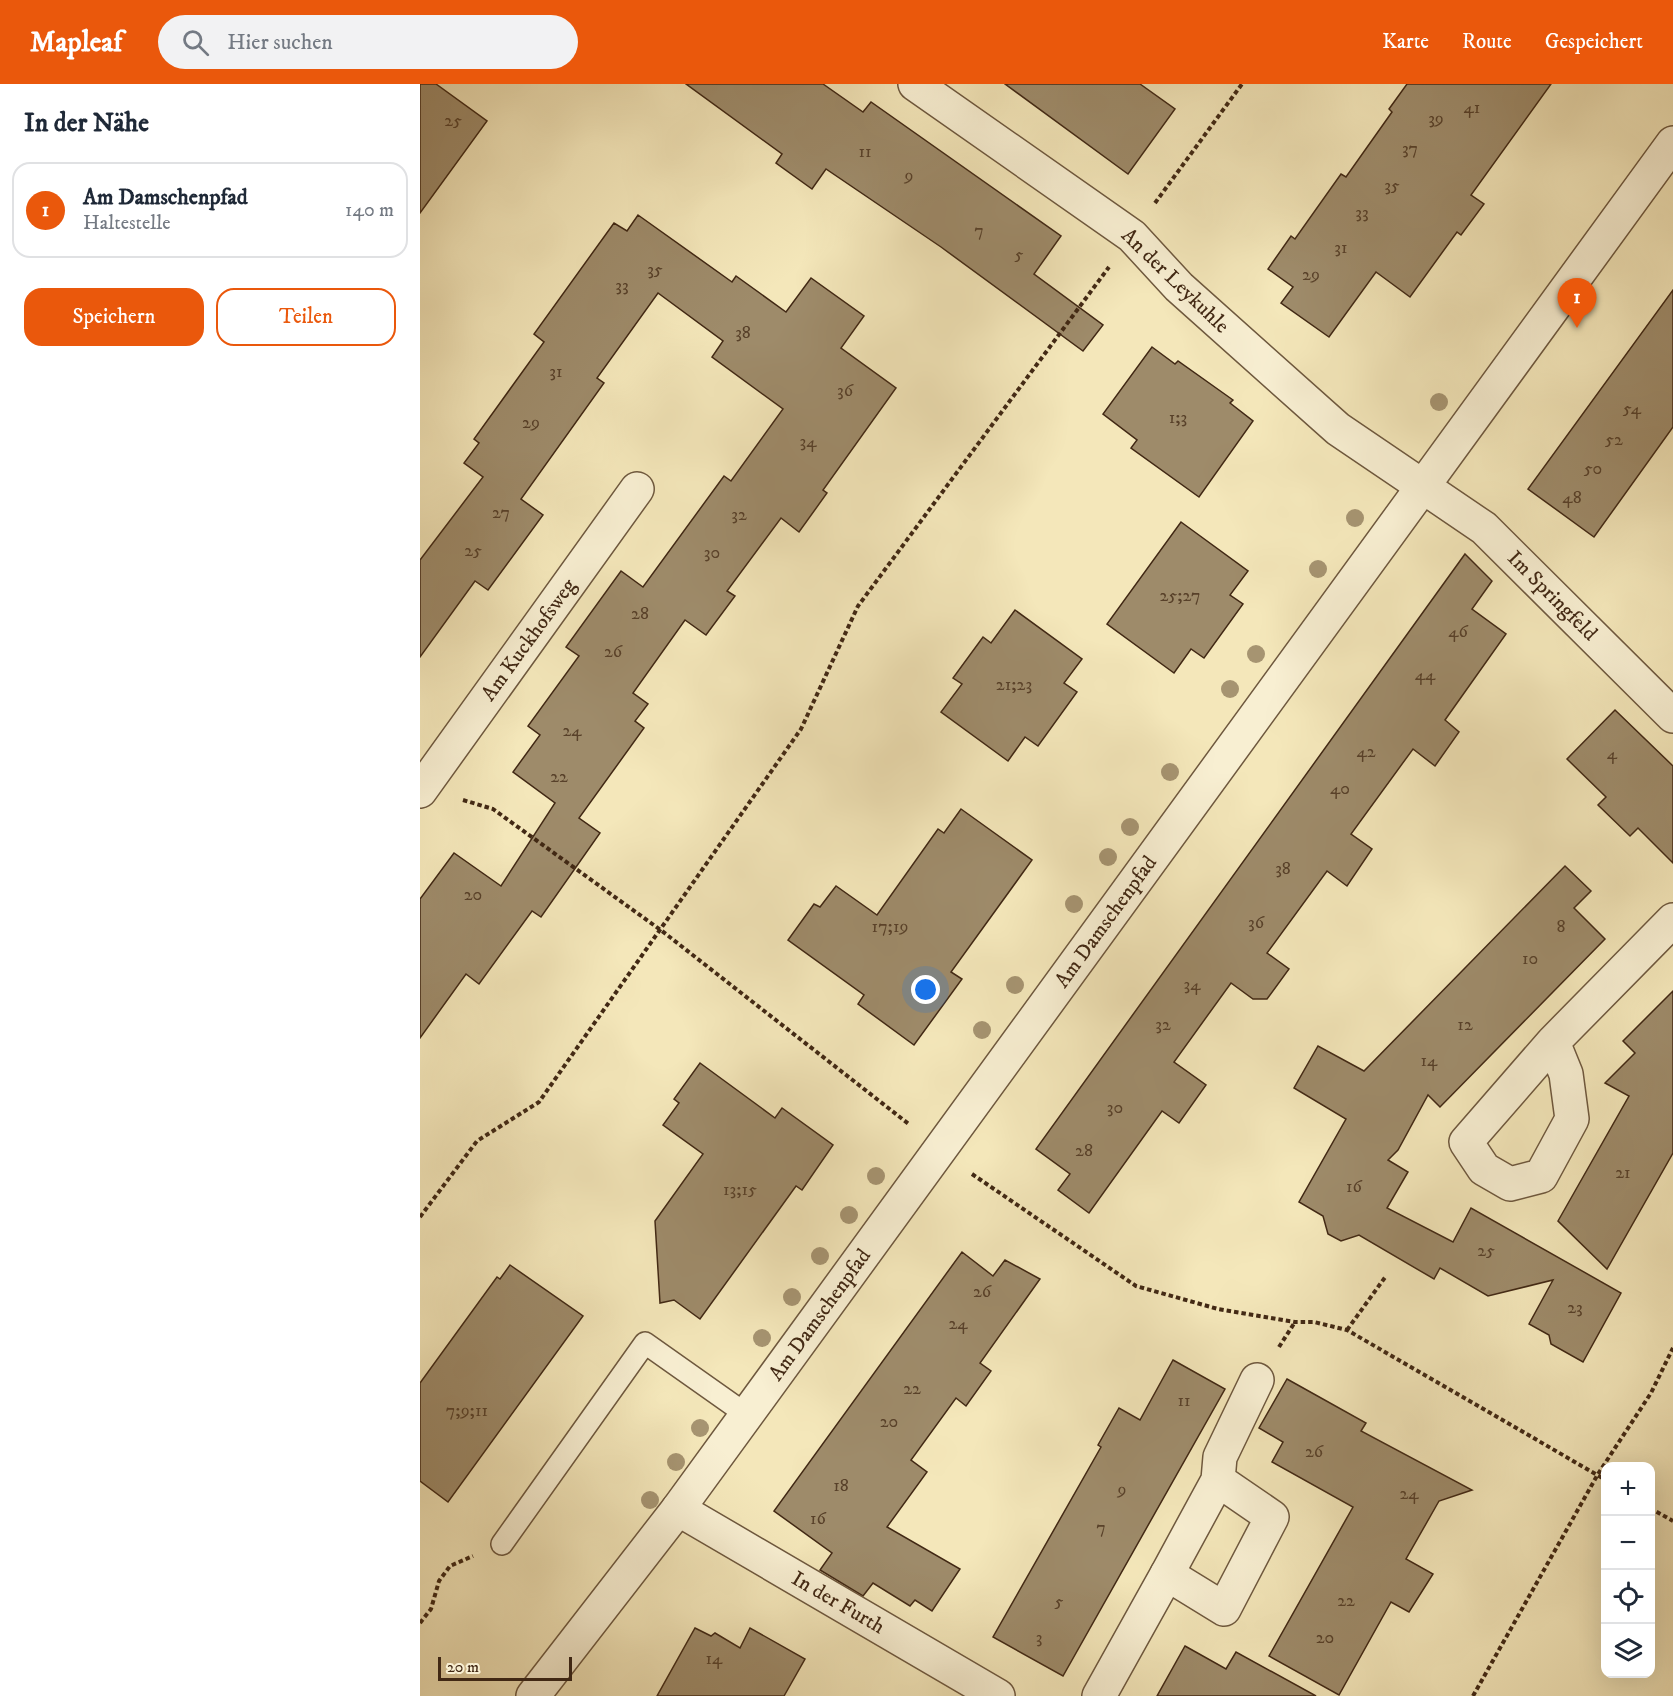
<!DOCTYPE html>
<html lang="de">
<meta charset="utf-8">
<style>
body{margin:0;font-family:"IM FELL DW Pica",serif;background:#f2f2f3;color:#1f2937}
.controls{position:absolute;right:18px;bottom:18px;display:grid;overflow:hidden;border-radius:12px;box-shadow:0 6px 24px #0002}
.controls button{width:54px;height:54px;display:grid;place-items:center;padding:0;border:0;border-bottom:2px solid #e0e1e3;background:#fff;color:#1f2937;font:30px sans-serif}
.scale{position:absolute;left:18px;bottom:15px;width:134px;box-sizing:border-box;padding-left:6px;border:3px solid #412814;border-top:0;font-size:16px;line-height:21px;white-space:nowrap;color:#412814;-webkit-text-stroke:4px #f8efd2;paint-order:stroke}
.you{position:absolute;left:506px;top:906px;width:21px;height:21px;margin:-15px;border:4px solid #fff;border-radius:50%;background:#1a73e8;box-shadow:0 0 0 9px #1a73e833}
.badge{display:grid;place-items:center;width:39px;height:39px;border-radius:50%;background:#ea580c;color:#fff;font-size:20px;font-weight:700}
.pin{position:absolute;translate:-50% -50px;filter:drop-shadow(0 2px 3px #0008)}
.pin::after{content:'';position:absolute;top:32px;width:21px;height:18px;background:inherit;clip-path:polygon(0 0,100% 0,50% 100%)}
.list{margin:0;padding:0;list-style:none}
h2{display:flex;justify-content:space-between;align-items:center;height:78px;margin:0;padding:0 24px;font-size:26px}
h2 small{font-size:20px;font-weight:400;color:#747a83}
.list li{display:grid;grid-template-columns:39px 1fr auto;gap:18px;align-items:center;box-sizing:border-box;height:96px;margin:0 12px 12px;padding:0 12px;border:2px solid #e0e1e3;border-radius:18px}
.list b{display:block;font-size:22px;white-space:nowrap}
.list p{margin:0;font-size:20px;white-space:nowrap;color:#747a83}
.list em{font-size:20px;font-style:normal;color:#747a83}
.actions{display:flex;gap:12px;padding:18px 24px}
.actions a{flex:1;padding:14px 0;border:2px solid #ea580c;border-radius:18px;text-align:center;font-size:21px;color:#ea580c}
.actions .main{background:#ea580c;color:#fff}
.icon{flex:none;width:33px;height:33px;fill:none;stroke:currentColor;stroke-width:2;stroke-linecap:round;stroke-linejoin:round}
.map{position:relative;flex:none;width:1253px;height:1612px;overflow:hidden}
header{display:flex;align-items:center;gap:36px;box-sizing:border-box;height:84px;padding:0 30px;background:#ea580c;color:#fff}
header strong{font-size:28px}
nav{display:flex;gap:33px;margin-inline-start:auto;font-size:21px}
.search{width:420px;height:54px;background:#f2f2f3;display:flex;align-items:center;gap:15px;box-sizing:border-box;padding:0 21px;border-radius:33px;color:#747a83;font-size:22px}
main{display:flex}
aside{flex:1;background:#fff}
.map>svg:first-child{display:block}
.building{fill:#9e8b6a;stroke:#412814;stroke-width:1.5}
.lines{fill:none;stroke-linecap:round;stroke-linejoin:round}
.service-casing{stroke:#6e583e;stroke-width:24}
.minor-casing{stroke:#6e583e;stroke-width:36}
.path{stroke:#412814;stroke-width:4;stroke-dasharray:4.5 3;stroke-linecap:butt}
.service{stroke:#f8efd2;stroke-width:21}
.minor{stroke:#f8efd2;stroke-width:33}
.tree{fill:#a69471}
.labels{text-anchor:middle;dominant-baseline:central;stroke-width:4.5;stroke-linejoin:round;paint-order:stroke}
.number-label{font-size:18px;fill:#58412a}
.street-label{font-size:21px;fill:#412814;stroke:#f8efd2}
</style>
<header>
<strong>Mapleaf</strong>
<div class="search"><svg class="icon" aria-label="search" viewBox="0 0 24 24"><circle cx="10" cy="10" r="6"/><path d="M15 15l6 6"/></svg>Hier suchen</div>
<nav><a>Karte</a><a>Route</a><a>Gespeichert</a></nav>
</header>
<main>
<aside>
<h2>In der Nähe<small></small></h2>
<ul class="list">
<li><span class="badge">1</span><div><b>Am Damschenpfad</b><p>Haltestelle</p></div><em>140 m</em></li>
</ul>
<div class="actions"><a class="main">Speichern</a><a>Teilen</a></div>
</aside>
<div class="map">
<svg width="1253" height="1612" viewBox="0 0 1253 1612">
<rect width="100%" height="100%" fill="#f4e7ba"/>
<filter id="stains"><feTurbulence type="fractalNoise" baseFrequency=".00333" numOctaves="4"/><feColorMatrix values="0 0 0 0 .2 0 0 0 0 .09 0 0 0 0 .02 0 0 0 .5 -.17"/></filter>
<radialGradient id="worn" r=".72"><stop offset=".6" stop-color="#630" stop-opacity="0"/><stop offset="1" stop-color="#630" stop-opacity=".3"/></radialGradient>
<g class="building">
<path d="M0 0H16L67 37 0 129Z"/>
<path d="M266 0H403L443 28 451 18 641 152 614 190 683 241 663 267 521 163 406 85 392 105 356 79 362 70Z"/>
<path d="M585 0H720L755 25 708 90Z"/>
<path d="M987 0H1131L1051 111 1064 120 1041 151 1037 148 990 213 956 188 909 253 861 219 873 203 848 185 871 152 875 155 921 90 926 93 972 28 969 25Z"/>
<path d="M218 131 312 198 316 192 366 228 391 194 444 232 421 264 476 304 403 406 407 409 379 448 361 434 307 507 315 512 286 551 265 536 213 609 228 620 215 637 224 644 159 734 180 749 121 833 112 827 59 900 46 890 0 954V815L34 769 81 802 135 719 93 688 120 651 108 642 159 572 146 563 201 487 223 503 304 392 311 397 363 325 292 273 303 257 238 209 177 294 184 299 101 415 123 431 68 506 55 497 0 573V476L63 393 44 379 59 359 54 355 124 258 114 250 194 139 207 147Z"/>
<path d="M1253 206V343L1174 453 1108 405Z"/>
<path d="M732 263 755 280 758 277 813 316 810 319 833 337 779 413 711 364 717 356 683 330Z"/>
<path d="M761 438 828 487 810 511 823 520 784 574 771 565 754 589 687 540Z"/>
<path d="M1045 470 1072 497 1052 525 1086 550 1025 636 1039 648 1015 682 993 665 931 750 952 765 927 802 907 787 847 869 869 885 847 915H833L811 899 754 978 786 1001 759 1039 742 1027 669 1129 638 1106 650 1090 616 1065Z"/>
<path d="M595 526 662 575 644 599 657 608 618 662 605 653 588 677 521 628 542 600 533 594 563 553 571 559Z"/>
<path d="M1195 626 1253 682V779L1218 744 1210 752 1178 721 1186 713 1147 675Z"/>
<path d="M541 725 612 776 531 888 542 895 494 961 438 920 444 911 368 856 394 820 400 823 416 802 457 831 518 745 524 749Z"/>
<path d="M1145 782 1171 807 1154 824 1185 855 1020 1023 1008 1011 978 1066 968 1076 988 1088 967 1124 1033 1158 1051 1124 1201 1209 1163 1278 1131 1260 1129 1251 1109 1240 1133 1196 1068 1212 1020 1184 1014 1195 939 1151 921 1157 908 1150 903 1132 879 1118 926 1035 874 1004 898 962 944 987Z"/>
<path d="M1253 907V1069L1187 1185 1138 1137 1209 1012 1185 999 1215 969 1203 957Z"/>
<path d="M280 979 355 1034 362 1024 413 1061 382 1106 376 1102 280 1235 254 1216 240 1219 235 1137 283 1070 243 1041 259 1019 254 1015Z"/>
<path d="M542 1168 573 1192 585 1176 620 1195 560 1279 571 1287 546 1322 536 1314 491 1376 507 1388 467 1443 540 1485 512 1527 495 1516 490 1522 453 1499 443 1512 400 1486 412 1469 354 1427Z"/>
<path d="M90 1181 163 1232 28 1418 0 1397V1299L77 1193 80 1195Z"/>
<path d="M753 1276 805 1305 643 1592 573 1553 681 1363 678 1361 699 1324 720 1336Z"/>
<path d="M867 1295 946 1339 941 1347 1052 1406 1019 1417 986 1475 1013 1490 989 1528 971 1518 919 1611 849 1572 933 1423 852 1378 863 1358 839 1344Z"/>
<path d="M275 1544 291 1552 295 1549 320 1564 330 1544 385 1575 364 1612H237Z"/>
<path d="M765 1562 806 1585 816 1568 896 1612H737Z"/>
</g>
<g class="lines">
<g class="service-casing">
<path id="service" d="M82 1460 225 1259 327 1331"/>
</g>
<g class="minor-casing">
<g id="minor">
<path d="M495 0 712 152 759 203 918 345 1064 444 1253 632"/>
<path d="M0 707 217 405"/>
<path d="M1133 958 1146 990 1152 1035 1121 1092 1090 1100 1064 1085 1046 1058 1133 958 1253 836"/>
<path d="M798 1396 852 1433 804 1525 747 1490 798 1396 800 1373 837 1296"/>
<path d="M258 1425 578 1612"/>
<path d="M113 1612 258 1425 1253 59"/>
<path d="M679 1612 747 1490"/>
</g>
</g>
<g class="path">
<path d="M735 119 822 0"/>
<path d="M43 716 73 725 242 847 490 1041"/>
<path d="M552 1090 716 1202 798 1225 875 1238H894L927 1246 1186 1396"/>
<path d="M0 1133 57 1057 119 1018 381 645 438 522 689 183"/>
<path d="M927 1246 966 1192"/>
<path d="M859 1263 875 1238"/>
<path d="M1230 1424 1253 1437"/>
<path d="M0 1539 11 1525 19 1497 30 1482 53 1472"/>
<path d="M1053 1612 1178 1390 1231 1309 1253 1264"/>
</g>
<use href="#service" class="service"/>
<use href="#minor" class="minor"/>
</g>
<g class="tree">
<circle cx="1019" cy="318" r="9"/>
<circle cx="935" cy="434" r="9"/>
<circle cx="898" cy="485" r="9"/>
<circle cx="836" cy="570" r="9"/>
<circle cx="810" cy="605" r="9"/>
<circle cx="750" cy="688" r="9"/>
<circle cx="710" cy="743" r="9"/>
<circle cx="688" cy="773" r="9"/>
<circle cx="654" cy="820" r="9"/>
<circle cx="595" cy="901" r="9"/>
<circle cx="562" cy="946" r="9"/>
<circle cx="456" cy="1092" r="9"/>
<circle cx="429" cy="1131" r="9"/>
<circle cx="400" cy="1172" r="9"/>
<circle cx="372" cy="1213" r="9"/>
<circle cx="342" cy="1254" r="9"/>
<circle cx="280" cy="1344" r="9"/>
<circle cx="256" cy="1378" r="9"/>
<circle cx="230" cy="1416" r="9"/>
</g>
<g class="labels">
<g class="number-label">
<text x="1052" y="24">41</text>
<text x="1016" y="35">39</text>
<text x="33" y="37">25</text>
<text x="990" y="65">37</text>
<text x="445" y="68">11</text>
<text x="489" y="92">9</text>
<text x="972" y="102">35</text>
<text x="942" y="129">33</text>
<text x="559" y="147">7</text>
<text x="921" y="164">31</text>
<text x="599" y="171">5</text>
<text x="235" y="186">35</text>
<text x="891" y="191">29</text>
<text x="202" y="202">33</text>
<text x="323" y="249">38</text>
<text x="136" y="288">31</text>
<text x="425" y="307">36</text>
<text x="1212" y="325">54</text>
<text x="758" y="334">1;3</text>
<text x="111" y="339">29</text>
<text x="1194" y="356">52</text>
<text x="388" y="358">34</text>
<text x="1173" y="385">50</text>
<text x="1152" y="414">48</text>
<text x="81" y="429">27</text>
<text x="319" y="431">32</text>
<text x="53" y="467">25</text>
<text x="292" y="469">30</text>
<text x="760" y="512">25;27</text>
<text x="220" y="530">28</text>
<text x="1038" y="548">46</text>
<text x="193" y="568">26</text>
<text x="1005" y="591">44</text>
<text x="594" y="601">21;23</text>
<text x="152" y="647">24</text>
<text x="946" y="668">42</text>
<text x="1192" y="670">4</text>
<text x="139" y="693">22</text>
<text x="920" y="705">40</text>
<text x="863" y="785">38</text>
<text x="53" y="811">20</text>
<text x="836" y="839">36</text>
<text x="470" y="843">17;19</text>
<text x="1141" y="843">8</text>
<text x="1110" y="875">10</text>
<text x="772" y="901">34</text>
<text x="743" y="941">32</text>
<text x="1045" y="941">12</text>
<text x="1009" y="977">14</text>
<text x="695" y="1024">30</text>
<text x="664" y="1067">28</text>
<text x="1203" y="1089">21</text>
<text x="934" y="1103">16</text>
<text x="320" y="1106">13;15</text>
<text x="1066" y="1167">25</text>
<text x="562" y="1208">26</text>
<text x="1155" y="1224">23</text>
<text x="538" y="1240">24</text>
<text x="492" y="1305">22</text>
<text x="764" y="1317">11</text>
<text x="47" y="1327">7;9;11</text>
<text x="469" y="1338">20</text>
<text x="894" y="1368">26</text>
<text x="421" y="1402">18</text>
<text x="702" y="1406">9</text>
<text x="989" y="1410">24</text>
<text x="398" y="1435">16</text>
<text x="681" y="1444">7</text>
<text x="926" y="1517">22</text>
<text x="639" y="1518">5</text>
<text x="619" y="1554">3</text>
<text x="905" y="1554">20</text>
<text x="294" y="1575">14</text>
</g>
<g class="street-label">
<text transform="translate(755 197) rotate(44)">An der Leykuhle</text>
<text transform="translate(1132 512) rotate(45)">Im Springfeld</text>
<text transform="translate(109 556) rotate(-54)">Am Kuckhofsweg</text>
<text transform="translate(686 838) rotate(-54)">Am Damschenpfad</text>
<text transform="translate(400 1231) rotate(-54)">Am Damschenpfad</text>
<text transform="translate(418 1519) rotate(30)">In der Furth</text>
</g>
</g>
<rect width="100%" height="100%" filter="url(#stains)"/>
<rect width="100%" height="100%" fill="url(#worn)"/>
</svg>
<div class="controls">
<button>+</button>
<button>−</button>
<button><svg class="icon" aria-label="locate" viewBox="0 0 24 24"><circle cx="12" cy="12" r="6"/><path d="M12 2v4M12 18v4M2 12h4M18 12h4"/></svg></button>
<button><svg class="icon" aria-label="layers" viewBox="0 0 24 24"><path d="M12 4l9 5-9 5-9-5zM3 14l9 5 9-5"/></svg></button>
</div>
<div class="scale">20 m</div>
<div class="you"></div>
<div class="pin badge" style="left:1157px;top:244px">1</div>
</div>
</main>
